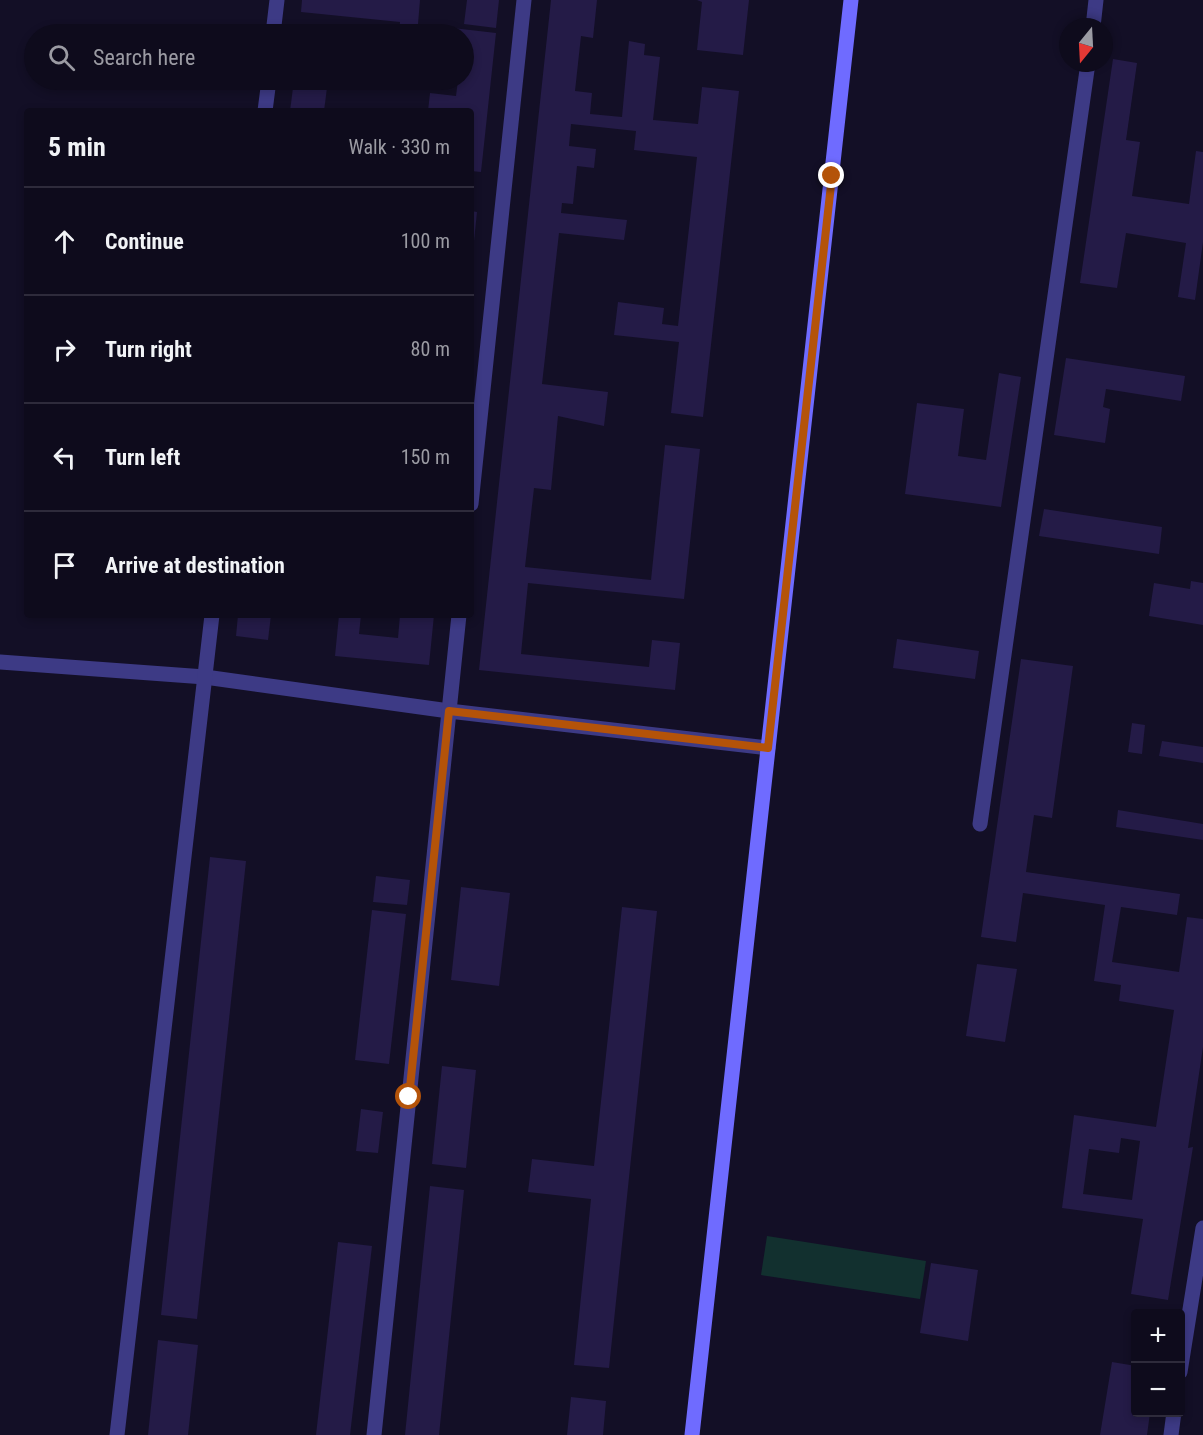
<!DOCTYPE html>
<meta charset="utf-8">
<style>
body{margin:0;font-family:"Roboto Condensed",sans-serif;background:#1c1929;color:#f1f3f6}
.controls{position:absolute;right:18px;bottom:18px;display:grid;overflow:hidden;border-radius:6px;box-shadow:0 3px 9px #0003}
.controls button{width:54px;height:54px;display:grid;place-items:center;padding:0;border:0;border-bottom:2px solid #2e2b3b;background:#0e0b1c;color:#f1f3f6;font:30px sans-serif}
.compass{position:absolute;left:1059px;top:18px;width:54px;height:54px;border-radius:50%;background:#0e0b1c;box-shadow:0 3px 9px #0003;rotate:198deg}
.stop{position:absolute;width:18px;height:18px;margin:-14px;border:4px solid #b45309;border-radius:50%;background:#fff}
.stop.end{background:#b45309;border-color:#fff;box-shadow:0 2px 6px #0008}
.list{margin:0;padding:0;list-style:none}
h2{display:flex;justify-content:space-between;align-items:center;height:78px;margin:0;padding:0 24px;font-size:26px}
h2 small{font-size:20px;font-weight:400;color:#9b9ba3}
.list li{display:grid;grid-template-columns:39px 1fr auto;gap:18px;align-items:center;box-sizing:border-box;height:108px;padding:0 24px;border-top:2px solid #2e2b3b}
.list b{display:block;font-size:22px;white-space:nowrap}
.list em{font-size:20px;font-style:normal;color:#9b9ba3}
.icon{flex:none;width:33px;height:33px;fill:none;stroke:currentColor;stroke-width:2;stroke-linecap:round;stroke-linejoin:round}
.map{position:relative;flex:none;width:1203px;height:1435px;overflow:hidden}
.search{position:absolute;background:#0e0b1c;box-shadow:0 3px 9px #0003;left:24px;top:24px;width:450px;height:66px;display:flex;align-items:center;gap:15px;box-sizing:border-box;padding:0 21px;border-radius:33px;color:#9b9ba3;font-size:22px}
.panel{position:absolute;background:#0e0b1c;box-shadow:0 3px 9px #0003;left:24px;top:108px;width:450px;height:510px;border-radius:6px}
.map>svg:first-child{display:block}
.green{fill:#12302f}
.building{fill:#241b47;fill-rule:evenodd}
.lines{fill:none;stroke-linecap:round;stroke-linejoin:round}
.street{stroke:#3d3a85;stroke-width:15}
.secondary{stroke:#6f6bff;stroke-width:15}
.route{stroke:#b45309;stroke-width:8}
</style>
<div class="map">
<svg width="1203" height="1435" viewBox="0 0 1203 1435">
<rect width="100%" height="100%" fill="#130f26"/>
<path class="green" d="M767 1236 926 1261 920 1299 761 1275Z"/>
<g class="building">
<path d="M302 0H420L418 24 496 33 481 172 471 171V111H428L430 93 456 96 458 80H464V34H399L400 22 301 12Z"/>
<path d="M467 0H499L496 28 464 24Z"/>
<path d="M551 0H597L593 38 581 36 575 91 592 93 590 114 622 117 629 41 645 44 644 55 660 57 653 120 698 124 702 87 739 91 703 417 671 413 679 342 614 335 618 302 664 308 662 324 678 326 697 157 634 150 636 131 571 124 569 146 596 149 594 168 577 166 573 204 562 203 561 213 627 220 624 240 559 233 542 384 608 392 604 426 558 416 551 490 534 488 525 567 651 580 665 445 700 449 684 599 528 583 521 654 649 667 652 640 680 643 675 690 479 670Z"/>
<path d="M697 0H749L743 55 697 50 702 2Z"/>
<path d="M1113 59 1137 63 1126 140 1140 142 1132 196 1189 204 1196 151 1203 152V242L1195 300 1178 297 1186 243 1126 233 1117 288 1080 283Z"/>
<path d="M294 80H328L324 111H290Z"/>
<path d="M471 211 477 212 473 251H471Z"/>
<path d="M1066 358 1185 376 1181 401 1106 389 1103 407 1110 409 1105 443 1054 435Z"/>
<path d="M999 373 1021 377 1001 507 905 494 917 403 964 409 958 456 986 460Z"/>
<path d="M1044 509 1162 527 1159 554 1039 536Z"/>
<path d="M1191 581 1203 583V625L1149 616 1154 583 1190 589Z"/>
<path d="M238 615H271L268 640 236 636Z"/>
<path d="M339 615H361L359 634 398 638 400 615H434L429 665 335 656Z"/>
<path d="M897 639 979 651 975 679 893 668Z"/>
<path d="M1021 659 1073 666 1052 818 1034 815 1026 872 1180 894 1177 915 1121 907 1112 962 1179 972 1187 917 1203 919V1047L1188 1148 1193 1147 1168 1300 1131 1294 1143 1219 1062 1208 1074 1115 1156 1127 1174 1010 1119 1001 1121 985 1094 981 1105 905 1023 893 1016 942 981 937ZM1121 1138 1140 1141 1132 1200 1083 1194 1089 1149 1119 1153Z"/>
<path d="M1132 723 1145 725 1142 754 1128 752Z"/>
<path d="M1162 741 1203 747V763L1159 756Z"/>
<path d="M1118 810 1203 824V840L1116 827Z"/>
<path d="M210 857 246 861 197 1319 161 1315Z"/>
<path d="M376 876 410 880 407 905 373 902Z"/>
<path d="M461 887 510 893 499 986 451 980Z"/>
<path d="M622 907 657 911 609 1368 574 1365 591 1199 528 1192 532 1159 594 1166Z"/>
<path d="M372 910 406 914 389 1064 355 1060Z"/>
<path d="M977 964 1017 969 1005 1042 966 1036Z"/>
<path d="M442 1066 476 1070 466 1168 432 1164Z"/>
<path d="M361 1109 383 1112 378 1153 356 1151Z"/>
<path d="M430 1186 464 1190 439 1435H405Z"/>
<path d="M338 1242 372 1246 350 1435H316Z"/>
<path d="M931 1263 978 1270 968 1341 920 1333Z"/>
<path d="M158 1340 198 1345 188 1435H148Z"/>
<path d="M1112 1362 1136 1366V1413H1150L1147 1435H1100Z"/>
<path d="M571 1397 606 1401 603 1435H567Z"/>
</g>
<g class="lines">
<g class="street">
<path d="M1093 27 1096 0"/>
<path d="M273 34 277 0"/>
<path d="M265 111 269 80"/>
<path d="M471 504 524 0"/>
<path d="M0 662 205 677 449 711 768 748"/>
<path d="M980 824 1088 63"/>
<path d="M1180 1372 1203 1228"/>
<path d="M117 1435 212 615"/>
<path d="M374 1435 459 615"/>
<path d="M1171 1435 1174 1412"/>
</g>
<path class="secondary" d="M692 1435 851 0"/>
</g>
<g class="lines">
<path class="route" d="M409 1097 449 711 768 748 832 176"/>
</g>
</svg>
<div class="controls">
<button>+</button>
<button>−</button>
</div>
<svg class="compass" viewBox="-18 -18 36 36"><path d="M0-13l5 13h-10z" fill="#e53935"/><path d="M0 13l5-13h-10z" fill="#9b9ba3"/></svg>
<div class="stop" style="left:409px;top:1097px"></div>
<div class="stop end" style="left:832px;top:176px"></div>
<div class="search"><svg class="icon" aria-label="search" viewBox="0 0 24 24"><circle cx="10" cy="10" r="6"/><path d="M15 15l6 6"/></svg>Search here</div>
<section class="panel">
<h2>5 min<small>Walk · 330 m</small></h2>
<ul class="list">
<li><svg class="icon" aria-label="ahead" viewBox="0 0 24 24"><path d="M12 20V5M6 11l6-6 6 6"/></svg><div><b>Continue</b></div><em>100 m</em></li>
<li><svg class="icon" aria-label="right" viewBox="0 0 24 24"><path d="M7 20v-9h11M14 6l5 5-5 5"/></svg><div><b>Turn right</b></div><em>80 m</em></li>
<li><svg class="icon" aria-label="left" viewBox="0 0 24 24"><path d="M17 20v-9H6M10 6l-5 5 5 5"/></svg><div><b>Turn left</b></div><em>150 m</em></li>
<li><svg class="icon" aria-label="arrive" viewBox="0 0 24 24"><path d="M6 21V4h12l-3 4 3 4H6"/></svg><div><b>Arrive at destination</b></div></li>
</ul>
</section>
</div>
